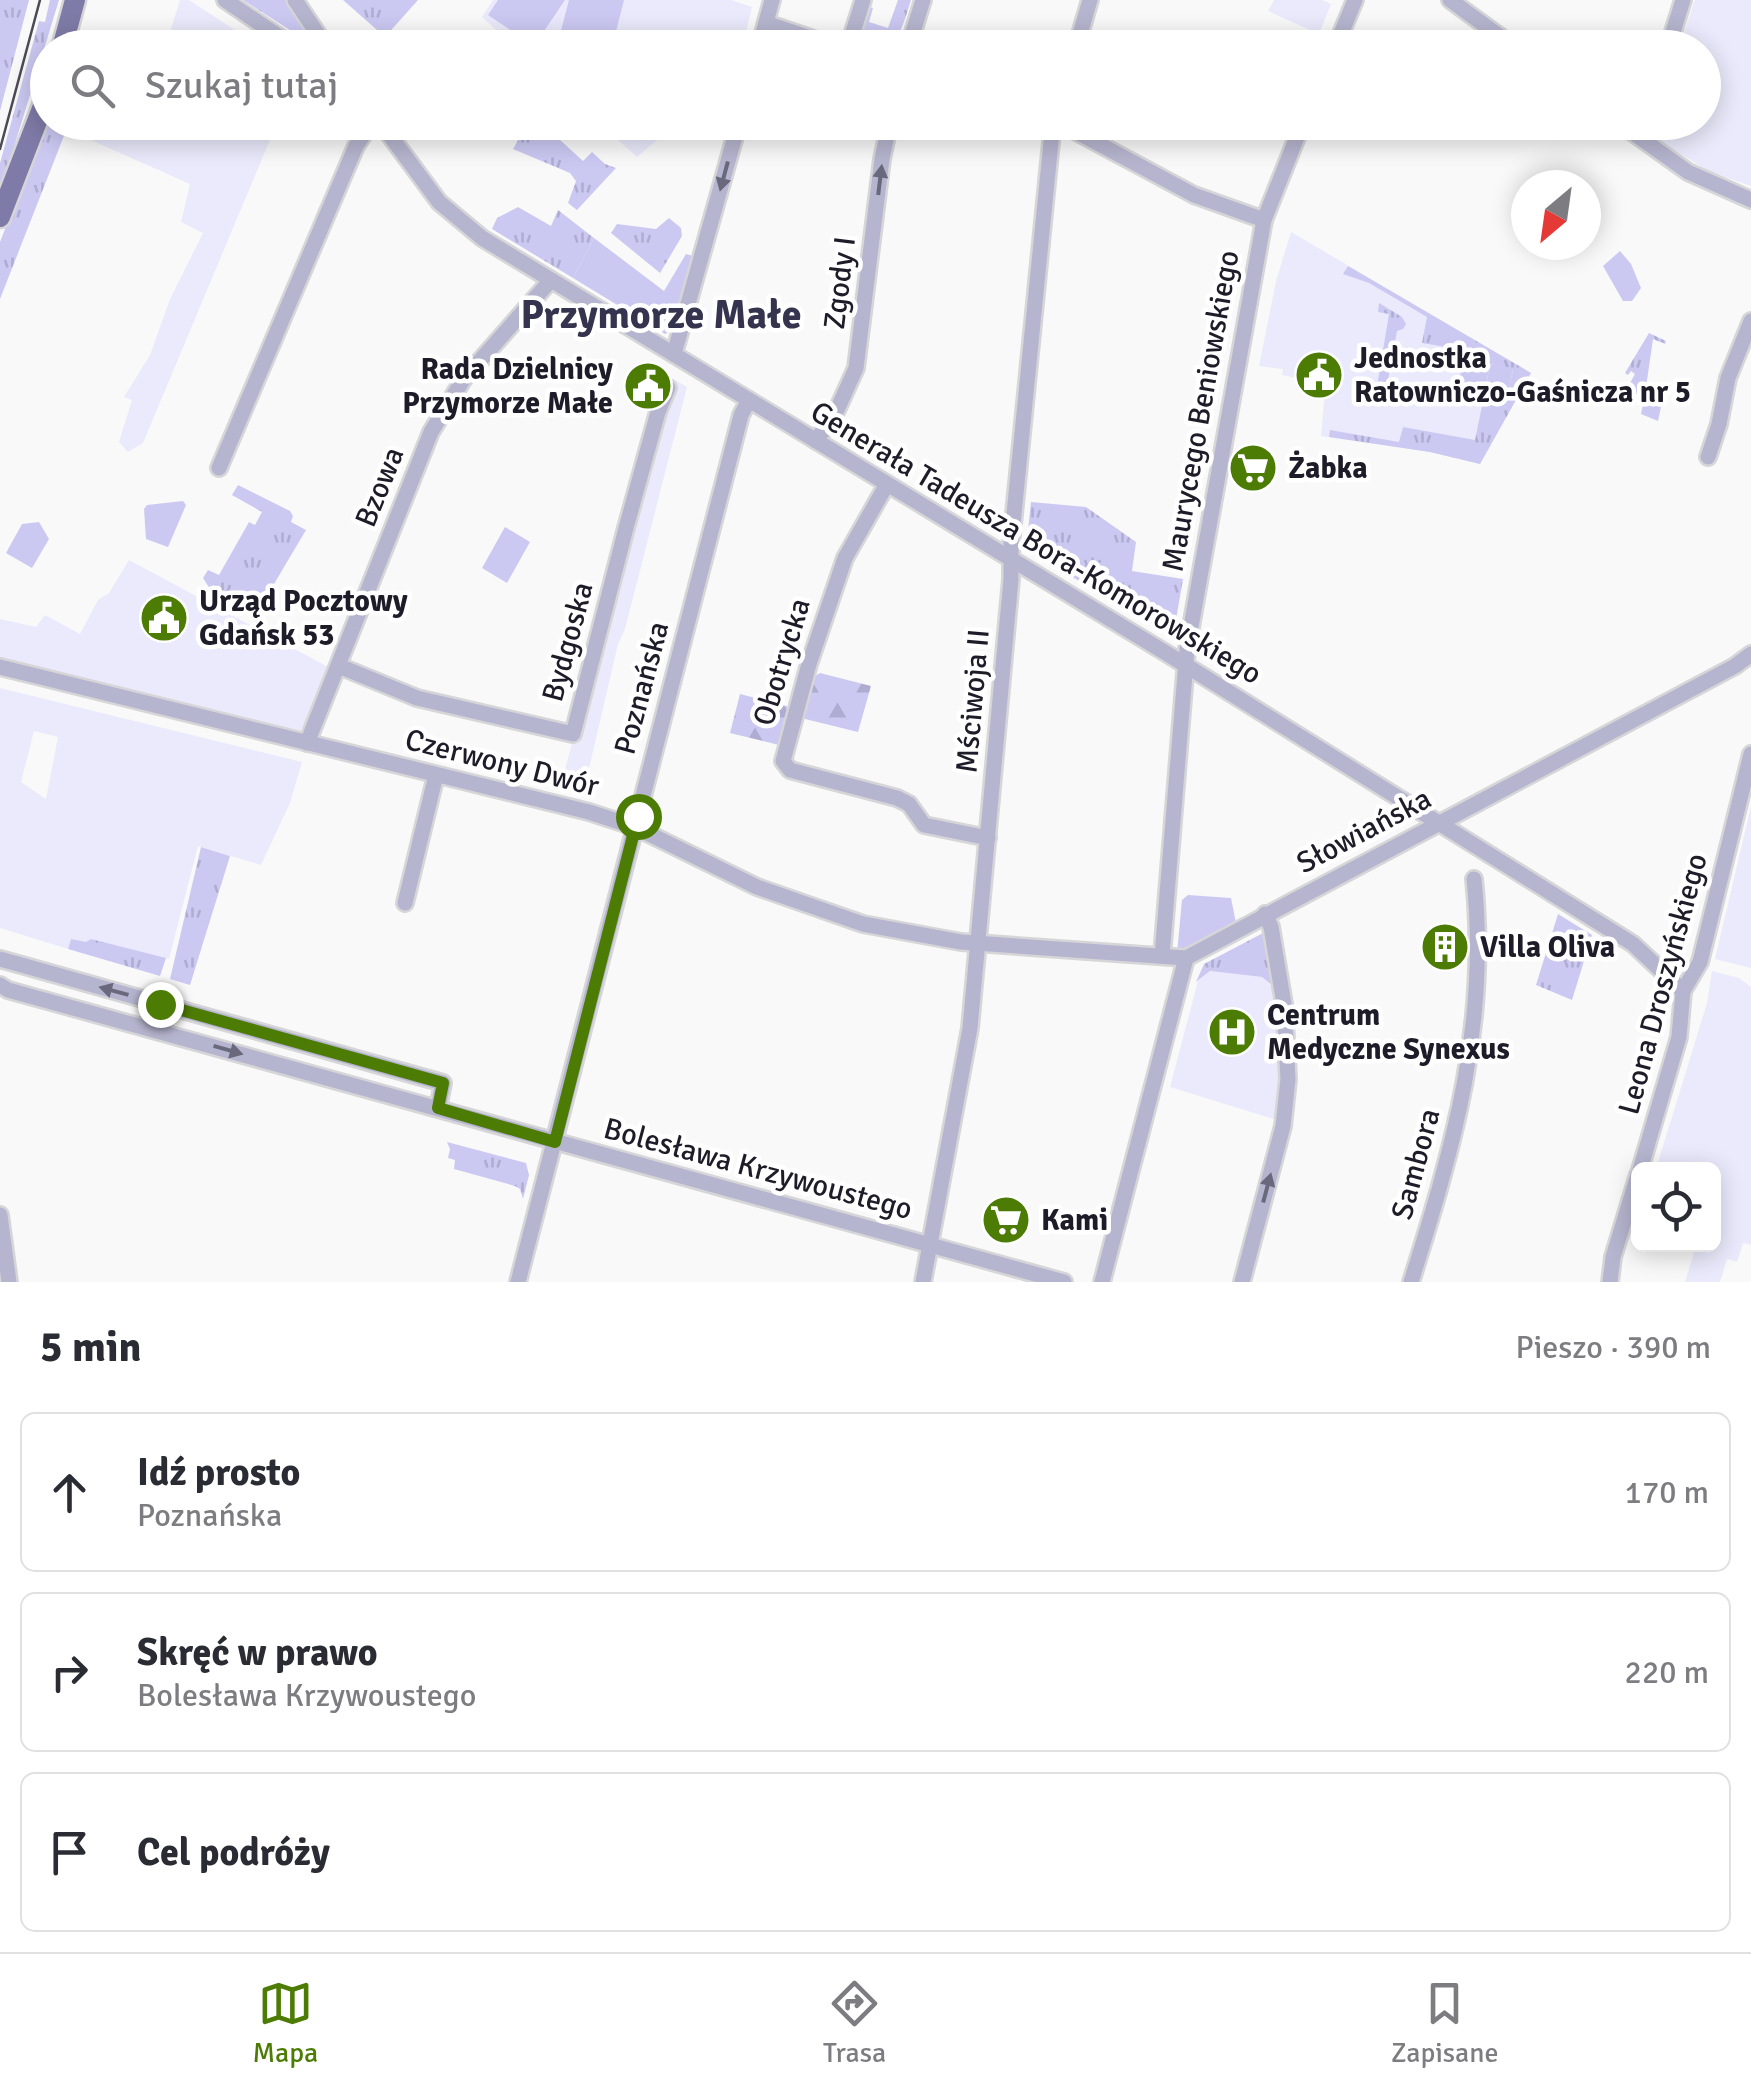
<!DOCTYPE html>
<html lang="pl">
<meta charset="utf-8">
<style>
body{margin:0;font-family:Signika,sans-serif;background:#f7f7f7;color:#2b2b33}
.controls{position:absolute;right:30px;bottom:30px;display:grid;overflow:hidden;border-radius:15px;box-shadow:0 5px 25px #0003}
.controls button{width:90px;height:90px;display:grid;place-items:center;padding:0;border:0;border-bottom:2px solid #e1e1e2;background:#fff;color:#2b2b33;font:50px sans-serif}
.compass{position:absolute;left:1511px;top:170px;width:90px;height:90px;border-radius:50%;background:#fff;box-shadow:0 5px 25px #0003;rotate:209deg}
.stop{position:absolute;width:30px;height:30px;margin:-22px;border:8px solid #4d7c05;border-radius:50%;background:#fff}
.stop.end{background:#4d7c05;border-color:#fff;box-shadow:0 2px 10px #0008}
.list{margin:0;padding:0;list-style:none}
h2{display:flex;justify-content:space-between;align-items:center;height:130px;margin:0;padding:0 40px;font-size:42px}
h2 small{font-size:32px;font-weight:400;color:#7c7c81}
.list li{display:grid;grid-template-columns:65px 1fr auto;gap:30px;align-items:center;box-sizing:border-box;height:160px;margin:0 20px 20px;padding:0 20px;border:2px solid #e1e1e2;border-radius:15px}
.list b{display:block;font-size:38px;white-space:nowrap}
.list p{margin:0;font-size:32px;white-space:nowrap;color:#7c7c81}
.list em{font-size:32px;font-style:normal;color:#7c7c81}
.icon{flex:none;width:55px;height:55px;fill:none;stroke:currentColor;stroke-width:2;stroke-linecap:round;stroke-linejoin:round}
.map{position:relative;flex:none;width:1751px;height:1282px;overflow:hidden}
.search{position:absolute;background:#fff;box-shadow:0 5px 25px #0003;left:30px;right:30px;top:30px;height:110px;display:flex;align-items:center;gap:25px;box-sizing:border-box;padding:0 35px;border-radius:55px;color:#7c7c81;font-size:38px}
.sheet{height:670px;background:#fff}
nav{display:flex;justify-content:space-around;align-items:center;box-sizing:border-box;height:140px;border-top:2px solid #e1e1e2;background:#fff;font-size:28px;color:#7c7c81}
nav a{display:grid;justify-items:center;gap:5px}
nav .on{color:#4d7c05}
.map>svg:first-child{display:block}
.built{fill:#ebeafc;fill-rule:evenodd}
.grass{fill:url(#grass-tufts)}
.forest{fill:url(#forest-firs)}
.park{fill:#cbc9f2}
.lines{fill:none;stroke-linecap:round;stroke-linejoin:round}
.minor-casing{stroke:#d6d6d8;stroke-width:20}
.major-casing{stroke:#d6d6d8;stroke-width:25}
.minor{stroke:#b6b5cf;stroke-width:15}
.major{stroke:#7f7ba8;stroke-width:20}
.tram{stroke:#4c4b55;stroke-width:2.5}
.oneway{fill:#6a687c}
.route{stroke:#4d7c05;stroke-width:12}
.labels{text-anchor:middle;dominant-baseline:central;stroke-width:9;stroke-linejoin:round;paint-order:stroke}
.street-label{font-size:30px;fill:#1d1c28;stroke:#fff}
.poi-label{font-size:30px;font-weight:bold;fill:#1d1c28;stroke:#fff;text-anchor:start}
.district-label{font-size:40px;font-weight:bold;fill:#35334e;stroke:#fff}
</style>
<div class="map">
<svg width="1751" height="1282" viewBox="0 0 1751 1282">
<defs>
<pattern id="grass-tufts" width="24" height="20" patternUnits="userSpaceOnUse" patternTransform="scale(2.5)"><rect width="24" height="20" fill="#cbc9f2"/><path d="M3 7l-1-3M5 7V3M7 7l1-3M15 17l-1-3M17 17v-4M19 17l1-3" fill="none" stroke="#aeacd0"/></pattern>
<pattern id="forest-firs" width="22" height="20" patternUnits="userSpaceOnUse" patternTransform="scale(2.5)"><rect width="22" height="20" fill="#cbc9f2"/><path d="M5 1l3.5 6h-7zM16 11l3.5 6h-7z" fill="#aeacd0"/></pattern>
</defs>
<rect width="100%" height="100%" fill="#f9f9f9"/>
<g class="built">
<path d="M180 0H189L261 47 165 48Z"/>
<path d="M493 0H731L752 7 742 48 515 47 482 17Z"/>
<path d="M1274 0H1322L1331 4 1319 34 1268 11Z"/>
<path d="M1695 0H1751V186L1710 172 1661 142 1655 130 1654 123 1704 122V48L1679 47Z"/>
<path d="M80 122 277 123 143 443 128 452 119 442 132 400 124 397 150 355 170 299 203 233 181 222 190 184 75 133Z"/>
<path d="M599 123H689L671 128 637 157Z"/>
<path d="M1291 232 1531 373 1480 464 1430 452 1321 436 1325 391 1300 387 1301 379 1282 375 1283 369 1259 366 1276 281Z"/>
<path d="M672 378 687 387 625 629 618 644 584 790 561 784Z"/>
<path d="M129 560 330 668 299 734 0 660V619L36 627 45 615 80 634 98 600 109 593Z"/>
<path d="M0 688 302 762 290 803 261 865 198 846 169 959 91 940 86 943 71 939 68 949 0 928ZM34 731 58 737 46 799 21 782Z"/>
<path d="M1751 806V968L1715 959Z"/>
<path d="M1210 971 1262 977 1273 988 1282 1071 1277 1120 1170 1087 1198 981Z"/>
<path d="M1712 971 1739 978 1751 987V1245L1743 1243 1737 1262 1727 1259 1720 1282H1685L1695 1249 1680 1245 1714 1244V1170L1656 1169 1707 1003Z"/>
</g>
<g class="grass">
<path d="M0 0H29L0 111Z"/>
<path d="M50 0H59L0 193V163L39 21 45 22Z"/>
<path d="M243 0H285L319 47H316Z"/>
<path d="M343 0H418L385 37Z"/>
<path d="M898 0H911C900 35 896 58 853 42L865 6 873 8 869 22 888 28Z"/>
<path d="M47 120 69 123 0 299V242Z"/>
<path d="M547 128 583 161 592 152 605 164 616 168 577 210 568 203 576 181 570 173 513 149 524 130Z"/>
<path d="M518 207 551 226 558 210 594 238 573 278 492 229 497 218Z"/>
<path d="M669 218 681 228 682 236 660 273 611 233 617 224 656 229Z"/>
<path d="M1348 266 1531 373 1480 464 1430 452 1329 437 1330 430 1399 442 1403 427 1475 440 1482 406 1505 410 1513 369 1490 364 1485 388 1459 383 1464 350 1422 343 1427 317 1369 283 1343 274Z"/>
<path d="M1379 303 1402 317 1406 324 1403 329 1397 331 1384 402 1375 398 1389 314 1378 312Z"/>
<path d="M1649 333 1666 341 1665 344 1653 339 1644 401 1661 407 1658 421 1641 414 1643 404 1630 383 1635 374 1631 371 1628 375 1625 373Z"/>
<path d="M238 485 290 511 293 516 291 522 306 530 255 616 214 595 203 578 208 570 219 575 249 522 255 525 262 512 232 495Z"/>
<path d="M1031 502 1086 507 1136 542 1132 571 1183 579 1174 631 1165 633 1026 549Z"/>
<path d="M201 847 230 856 190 985 170 979Z"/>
<path d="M1558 914 1592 935 1572 1000 1536 985Z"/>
<path d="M1265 932 1275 988 1262 977 1210 971 1196 982 1204 964Z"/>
<path d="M71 939 86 942 91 939 166 958 160 976 68 949Z"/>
<path d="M447 1142 526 1163 529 1175 523 1199 520 1189 515 1186 454 1169 455 1160 448 1158 450 1149Z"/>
</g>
<g class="forest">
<path d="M820 673 871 686 858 732 801 718 812 678Z"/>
<path d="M740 694 790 707 779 745 730 733Z"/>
</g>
<g class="park">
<path d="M498 0H565L534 46 488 15Z"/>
<path d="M569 0H624L612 47H578L558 42Z"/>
<path d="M594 238 664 291 686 254 693 256 673 330 665 334 573 278Z"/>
<path d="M1620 251 1631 264 1641 288 1632 301H1623L1603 266Z"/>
<path d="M1490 364 1513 368 1505 411 1482 406Z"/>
<path d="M183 501 186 505 168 547 146 539 144 509 147 505Z"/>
<path d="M39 522 49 539 32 568 6 553 22 524Z"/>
<path d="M505 527 530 542 507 583 482 568Z"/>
<path d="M1188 895 1231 898 1236 923 1184 953H1177L1182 900Z"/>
</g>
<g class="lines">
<g class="minor-casing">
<g id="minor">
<path d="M225 0 296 48"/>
<path d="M295 0 327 48"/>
<path d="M1450 0 1516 48"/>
<path d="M766 23 840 48"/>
<path d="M759 48 772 0"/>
<path d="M848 48 863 0"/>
<path d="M908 48 923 0"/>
<path d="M1076 48 1090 0"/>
<path d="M1335 48 1355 0"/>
<path d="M1668 48 1683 0"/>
<path d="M380 122 439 202 482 238 1166 653 1633 944 1683 991"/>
<path d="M1058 122 1194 195 1264 220"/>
<path d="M1618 122 1688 172 1751 200"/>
<path d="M674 354 739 122"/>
<path d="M816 441 837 410 856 368 882 159 890 122"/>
<path d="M1708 457 1719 424 1728 378 1751 321"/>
<path d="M219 468 356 146 372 122"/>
<path d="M887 484 845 558 809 664 783 761 790 770 897 798 909 804 924 825 988 838"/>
<path d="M339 666 417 698 573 734 626 528 658 412 668 388"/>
<path d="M0 667 589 812 635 827 757 887 863 924 961 942 1186 958 1735 666 1751 654"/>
<path d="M307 743 431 432 463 380 551 280"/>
<path d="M405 903 436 775"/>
<path d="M1162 956 1187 649 1264 220 1303 122"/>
<path d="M0 959 443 1083 438 1108"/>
<path d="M0 985 8 990 1064 1282"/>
<path d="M1640 1170 1679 1037 1683 991 1700 962 1751 754"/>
<path d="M0 1215 9 1282"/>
<path d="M518 1282 741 415 749 400"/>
<path d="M923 1282 970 1028 1011 579V544L1053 122"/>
<path d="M1102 1282 1186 958"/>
<path d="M1242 1282 1283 1126 1288 1079 1284 1004 1271 927 1265 914"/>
<path d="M1411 1282C1454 1145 1489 1024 1474 879"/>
<path d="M1610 1282 1613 1257 1638 1175"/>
</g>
</g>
<g class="major-casing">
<g id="major">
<path d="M62 48 75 0"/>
<path d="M0 217 48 93"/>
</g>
</g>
<use href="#minor" class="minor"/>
<use href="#major" class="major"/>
<path class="tram" d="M0 149 40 0"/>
</g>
<defs><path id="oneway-solid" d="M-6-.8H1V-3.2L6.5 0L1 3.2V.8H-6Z" transform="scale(2.5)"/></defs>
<g class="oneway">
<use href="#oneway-solid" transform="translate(724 176) rotate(105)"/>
<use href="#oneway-solid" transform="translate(880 180) rotate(-83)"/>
<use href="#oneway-solid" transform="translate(114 991) rotate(-165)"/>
<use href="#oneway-solid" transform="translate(228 1050) rotate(16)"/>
<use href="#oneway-solid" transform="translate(1267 1188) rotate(-75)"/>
</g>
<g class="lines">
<path class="route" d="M160 1004 443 1083 438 1108 555 1142 638 816"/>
</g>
<defs>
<g id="civic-disc" transform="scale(2.5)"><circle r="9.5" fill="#4d7c05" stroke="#fff"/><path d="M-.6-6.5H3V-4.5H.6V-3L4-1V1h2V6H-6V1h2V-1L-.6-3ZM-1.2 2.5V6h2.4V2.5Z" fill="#fff"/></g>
<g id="supermarket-disc" transform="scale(2.5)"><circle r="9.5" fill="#4d7c05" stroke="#fff"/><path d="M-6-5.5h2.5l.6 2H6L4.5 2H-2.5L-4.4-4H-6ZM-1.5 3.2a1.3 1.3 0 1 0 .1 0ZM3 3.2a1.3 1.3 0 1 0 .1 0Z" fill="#fff"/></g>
<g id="building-disc" transform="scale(2.5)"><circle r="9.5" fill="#4d7c05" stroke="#fff"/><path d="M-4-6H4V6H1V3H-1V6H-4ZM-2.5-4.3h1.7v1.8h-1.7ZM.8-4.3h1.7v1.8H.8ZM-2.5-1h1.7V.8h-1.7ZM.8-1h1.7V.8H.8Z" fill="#fff"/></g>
<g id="hospital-disc" transform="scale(2.5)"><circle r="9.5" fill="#4d7c05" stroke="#fff"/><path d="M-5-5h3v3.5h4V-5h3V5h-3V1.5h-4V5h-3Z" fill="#fff"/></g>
</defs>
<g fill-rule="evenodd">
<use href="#civic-disc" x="1319" y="375"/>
<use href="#civic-disc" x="648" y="386"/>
<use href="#supermarket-disc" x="1253" y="468"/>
<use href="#civic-disc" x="164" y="618"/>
<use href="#building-disc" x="1445" y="947"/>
<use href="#hospital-disc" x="1232" y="1032"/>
<use href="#supermarket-disc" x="1006" y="1220"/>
</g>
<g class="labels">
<g class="street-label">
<text transform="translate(840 283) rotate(-83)">Zgody I</text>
<text transform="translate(1201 411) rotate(-80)">Maurycego Beniowskiego</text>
<text transform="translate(380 487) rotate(-68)">Bzowa</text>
<text transform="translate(1036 543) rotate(31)">Generała Tadeusza Bora-Komorowskiego</text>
<text transform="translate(568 642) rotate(-75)">Bydgoska</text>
<text transform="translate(782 662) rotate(-73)">Obotrycka</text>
<text transform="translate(642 688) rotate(-75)">Poznańska</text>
<text transform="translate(973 701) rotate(-85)">Mściwoja II</text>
<text transform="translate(502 763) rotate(14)">Czerwony Dwór</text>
<text transform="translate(1364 831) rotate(-28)">Słowiańska</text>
<text transform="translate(1663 984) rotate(-75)">Leona Droszyńskiego</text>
<text transform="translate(1416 1164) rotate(-75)">Sambora</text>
<text transform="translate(758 1169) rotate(15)">Bolesława Krzywoustego</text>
</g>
<g class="poi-label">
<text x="1354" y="358">Jednostka<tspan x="1354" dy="34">Ratowniczo-Gaśnicza nr 5</tspan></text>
<text x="613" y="369" text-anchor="end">Rada Dzielnicy<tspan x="613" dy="34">Przymorze Małe</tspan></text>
<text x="1288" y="468">Żabka</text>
<text x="199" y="601">Urząd Pocztowy<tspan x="199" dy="34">Gdańsk 53</tspan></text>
<text x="1480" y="947">Villa Oliva</text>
<text x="1267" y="1015">Centrum<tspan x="1267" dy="34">Medyczne Synexus</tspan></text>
<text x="1041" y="1220">Kami</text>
</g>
<g class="district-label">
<text x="661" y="315">Przymorze Małe</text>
</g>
</g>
</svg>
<div class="controls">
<button><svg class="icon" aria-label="locate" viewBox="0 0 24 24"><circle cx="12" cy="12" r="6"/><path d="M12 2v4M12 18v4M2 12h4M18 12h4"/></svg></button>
</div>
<svg class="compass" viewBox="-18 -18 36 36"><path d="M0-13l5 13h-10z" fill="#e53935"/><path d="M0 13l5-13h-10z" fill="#7c7c81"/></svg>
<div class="stop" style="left:638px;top:816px"></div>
<div class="stop end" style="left:160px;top:1004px"></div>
<div class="search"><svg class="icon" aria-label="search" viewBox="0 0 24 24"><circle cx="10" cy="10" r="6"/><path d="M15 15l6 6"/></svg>Szukaj tutaj</div>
</div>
<section class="sheet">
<h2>5 min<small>Pieszo · 390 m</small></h2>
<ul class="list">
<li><svg class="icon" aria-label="ahead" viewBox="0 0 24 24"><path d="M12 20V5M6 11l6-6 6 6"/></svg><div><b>Idź prosto</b><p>Poznańska</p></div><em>170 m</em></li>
<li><svg class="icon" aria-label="right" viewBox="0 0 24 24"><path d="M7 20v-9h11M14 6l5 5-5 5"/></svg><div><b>Skręć w prawo</b><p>Bolesława Krzywoustego</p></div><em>220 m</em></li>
<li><svg class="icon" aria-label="arrive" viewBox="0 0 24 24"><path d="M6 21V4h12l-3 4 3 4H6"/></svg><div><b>Cel podróży</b></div></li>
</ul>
</section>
<nav>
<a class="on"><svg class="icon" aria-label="map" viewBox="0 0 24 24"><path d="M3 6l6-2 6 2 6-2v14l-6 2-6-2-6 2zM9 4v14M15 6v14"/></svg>Mapa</a>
<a><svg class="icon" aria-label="directions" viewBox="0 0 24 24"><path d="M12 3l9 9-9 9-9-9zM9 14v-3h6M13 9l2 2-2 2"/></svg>Trasa</a>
<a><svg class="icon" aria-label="saved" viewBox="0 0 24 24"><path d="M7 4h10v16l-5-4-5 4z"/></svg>Zapisane</a>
</nav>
